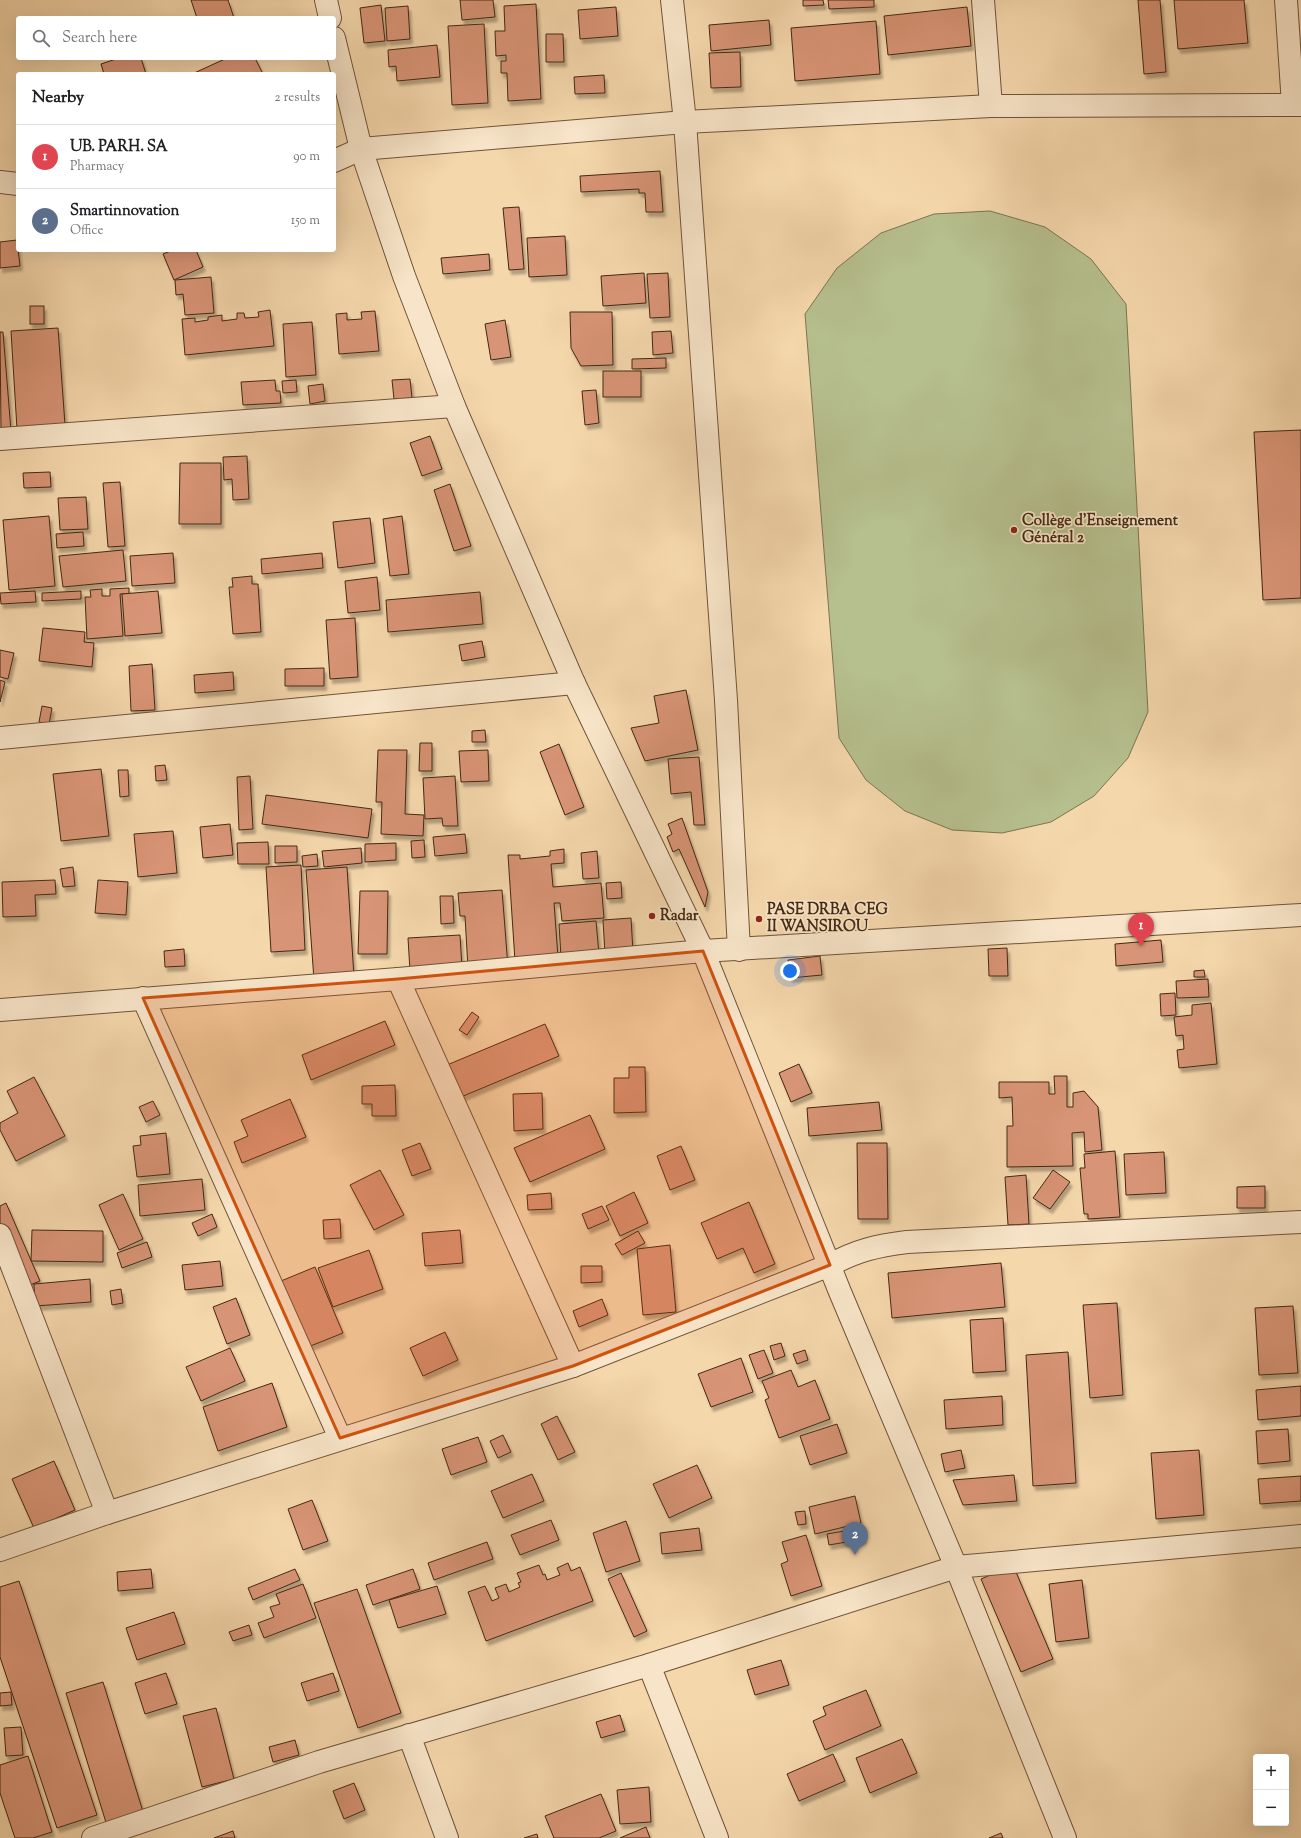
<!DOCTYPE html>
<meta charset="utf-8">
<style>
body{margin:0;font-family:"Sorts Mill Goudy",serif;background:#f2f2f2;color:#202124}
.controls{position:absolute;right:12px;bottom:12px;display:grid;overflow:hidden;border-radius:4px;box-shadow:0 4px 16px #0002}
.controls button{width:36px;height:36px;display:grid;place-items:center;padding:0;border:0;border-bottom:1px solid #e0e0e0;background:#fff;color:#202124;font:20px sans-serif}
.you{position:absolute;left:790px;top:971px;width:14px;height:14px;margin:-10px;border:3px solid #fff;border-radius:50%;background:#1a73e8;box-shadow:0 0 0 6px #1a73e833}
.badge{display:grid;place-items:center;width:26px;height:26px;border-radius:50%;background:#8f2418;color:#fff;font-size:13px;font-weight:700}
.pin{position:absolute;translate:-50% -33px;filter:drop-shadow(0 1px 2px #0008)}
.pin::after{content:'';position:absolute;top:21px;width:14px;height:12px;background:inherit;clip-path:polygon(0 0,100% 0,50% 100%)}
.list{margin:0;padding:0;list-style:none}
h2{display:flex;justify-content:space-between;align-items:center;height:52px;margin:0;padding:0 16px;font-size:17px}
h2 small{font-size:13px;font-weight:400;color:#757577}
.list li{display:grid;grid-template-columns:26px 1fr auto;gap:12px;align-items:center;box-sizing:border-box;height:64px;padding:0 16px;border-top:1px solid #e0e0e0}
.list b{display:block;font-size:15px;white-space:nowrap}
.list p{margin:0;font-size:13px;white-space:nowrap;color:#757577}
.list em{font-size:13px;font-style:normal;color:#757577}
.icon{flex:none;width:22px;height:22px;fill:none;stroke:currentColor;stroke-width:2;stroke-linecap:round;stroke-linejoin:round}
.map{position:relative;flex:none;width:1301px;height:1838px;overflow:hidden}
.search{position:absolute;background:#fff;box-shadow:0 4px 16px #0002;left:16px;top:16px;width:320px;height:44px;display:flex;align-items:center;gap:10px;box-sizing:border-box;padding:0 14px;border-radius:4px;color:#757577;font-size:15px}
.panel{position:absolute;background:#fff;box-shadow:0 4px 16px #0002;left:16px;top:72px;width:320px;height:180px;border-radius:4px}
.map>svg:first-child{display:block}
.green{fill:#b6bf8e;stroke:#7d7450}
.building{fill:#d89476;stroke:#442812;filter:url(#shadow)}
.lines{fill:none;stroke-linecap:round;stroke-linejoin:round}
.minor-casing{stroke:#705438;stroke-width:24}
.minor{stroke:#f8e5c9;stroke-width:22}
.marked{fill:#cf520d;fill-opacity:0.2;stroke:#cf520d;stroke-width:3;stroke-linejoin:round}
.poi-dot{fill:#8f2418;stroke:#f8e5c9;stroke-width:1.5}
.labels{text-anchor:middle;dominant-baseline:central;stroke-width:3.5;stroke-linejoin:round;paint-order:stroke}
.poi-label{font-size:15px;font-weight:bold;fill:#442812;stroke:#f8e5c9;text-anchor:start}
</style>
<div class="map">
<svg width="1301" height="1838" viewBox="0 0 1301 1838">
<defs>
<filter id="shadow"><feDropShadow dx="2.5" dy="4.5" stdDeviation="1" flood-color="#0004"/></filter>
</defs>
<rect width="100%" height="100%" fill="#f5d7ac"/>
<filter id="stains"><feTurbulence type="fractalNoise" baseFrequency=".005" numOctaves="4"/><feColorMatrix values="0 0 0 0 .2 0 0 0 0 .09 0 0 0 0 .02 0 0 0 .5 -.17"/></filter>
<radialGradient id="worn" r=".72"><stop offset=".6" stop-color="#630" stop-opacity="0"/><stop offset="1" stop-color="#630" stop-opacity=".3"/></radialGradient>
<path class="green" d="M990 211 1045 227 1091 259 1126 304 1148 712 1128 758 1094 796 1051 822 1002 833 952 830 905 811 866 780 839 738 805 314 837 268 881 233 934 214Z"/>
<g class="building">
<path d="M191 0H228L234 18H197Z"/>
<path d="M460 0H493L495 17 462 20Z"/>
<path d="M803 0H823L824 5 803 6Z"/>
<path d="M828 0H874V7L829 9Z"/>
<path d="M1138 0H1160L1166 72 1144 74Z"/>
<path d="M1174 0H1244L1248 43 1178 49Z"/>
<path d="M536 4 541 99 508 101 507 73H501V61H506V55L496 56 495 31H505L504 6Z"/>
<path d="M381 5 385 41 364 43 360 8Z"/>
<path d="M408 6 410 39 387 41 385 8Z"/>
<path d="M616 7 618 36 580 39 578 10Z"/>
<path d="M967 7 971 46 888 55 884 16Z"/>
<path d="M769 20 771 45 711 51 709 25Z"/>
<path d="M876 21 880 74 795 81 791 28Z"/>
<path d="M484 24 488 103 452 105 448 26Z"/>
<path d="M546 34H563L564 62H546Z"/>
<path d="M437 45 440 77 397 81 396 66 389 67 388 50Z"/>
<path d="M740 52 741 87 711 88 709 53Z"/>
<path d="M119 58H141L146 74H104L101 64Z"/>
<path d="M227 58H255L263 74H192Z"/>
<path d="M604 75 605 93 575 94 574 77Z"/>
<path d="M660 171 663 212H646L645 193H639V189L581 192 580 176Z"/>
<path d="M519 207 524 269 509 270 503 208Z"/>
<path d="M565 236 567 275 529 277 527 238Z"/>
<path d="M17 240 20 266 0 268V242Z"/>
<path d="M173 250H196L203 267 174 280 163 254Z"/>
<path d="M489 254 490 270 443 274 441 258Z"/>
<path d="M644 273 646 303 603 306 601 276Z"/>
<path d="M668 273 670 317 650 318 647 274Z"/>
<path d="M211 277 214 313 185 315 183 294 176 295 175 280Z"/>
<rect x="30" y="306" width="14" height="18"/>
<path d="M270 310 274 346 185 355 182 319 195 318V322L208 320V317L222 315V321L237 319V313H244L245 318 259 317 258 312Z"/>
<path d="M375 311 379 351 339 354 336 314 347 313V320L362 319 361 312Z"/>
<path d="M570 312H612L613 365 581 366 571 348Z"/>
<path d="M505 320 511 357 491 360 485 324Z"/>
<path d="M312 322 316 375 286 377 283 324Z"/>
<path d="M58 328 65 425 17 429 11 331Z"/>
<path d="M671 331 673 353 653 355 652 332Z"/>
<path d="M0 332H3L11 431 1 432Z"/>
<path d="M666 358V368L632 369V359Z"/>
<rect x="603" y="371" width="38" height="26"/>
<path d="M410 379 412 398 394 399 392 380Z"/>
<path d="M275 380 276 391H280L281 403 243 405 241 382Z"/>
<path d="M296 380 297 392 283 393 282 381Z"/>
<path d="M323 384 325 401 310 404 308 386Z"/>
<path d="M596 390 599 423 585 425 582 391Z"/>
<path d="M1301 430V598L1263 600 1254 432Z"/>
<path d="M430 436 442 469 422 476 410 443Z"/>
<path d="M247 456 249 499 233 500 232 479 224 480 223 457Z"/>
<path d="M180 463H221V524H179Z"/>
<path d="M50 472 51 487 24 488 23 473Z"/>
<path d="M120 482 125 546 108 547 103 483Z"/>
<path d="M450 484 471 546 454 551 434 490Z"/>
<path d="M86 497 88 529 60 530 58 498Z"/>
<path d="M49 516 55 586 9 590 3 520Z"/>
<path d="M402 516 409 574 390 576 383 519Z"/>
<path d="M370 518 375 563 338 568 333 522Z"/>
<path d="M83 532 84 546 57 548 56 534Z"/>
<path d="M123 550 126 581 63 587 59 556Z"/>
<path d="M173 553 175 583 132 586 130 556Z"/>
<path d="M322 553 323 568 262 574 261 559Z"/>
<path d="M252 576V584H258L261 632 233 634 229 587H233L232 578Z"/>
<path d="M377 577 380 610 348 613 345 581Z"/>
<path d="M129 588V594H120L123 636 87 639 85 597H91L90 590 102 589V596H110V589Z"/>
<path d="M35 591 36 602 1 604 0 593Z"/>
<path d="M81 591V599L42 601V593Z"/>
<path d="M158 591 162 633 125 636 122 594Z"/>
<path d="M480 592 483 624 388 632 386 600Z"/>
<path d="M355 618 358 677 330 679 326 620Z"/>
<path d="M43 628 85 632 84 642 94 643 92 667 39 661Z"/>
<path d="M482 641 485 657 462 661 459 645Z"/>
<path d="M0 650 14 653 8 679 0 677Z"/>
<path d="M152 664 155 710 131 711 129 666Z"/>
<path d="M324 668V686H285V669Z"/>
<path d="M233 672 234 690 195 693 194 675Z"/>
<path d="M0 680 5 682 0 702Z"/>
<path d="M686 690 698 750 645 761 631 728 659 723 654 696Z"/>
<path d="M42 706 52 708 49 724 39 722Z"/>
<path d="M485 730 486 742H472V731Z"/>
<path d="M420 743H432V771H419Z"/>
<path d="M559 744 584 807 565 815 540 752Z"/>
<path d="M378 750H407L405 814 424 815 423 836 381 834 382 802H376Z"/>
<path d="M488 750 489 781 461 782 459 751Z"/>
<path d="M699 757 705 825H694L691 792 671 794 668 759Z"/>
<path d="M165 765 167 780 156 781 155 766Z"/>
<path d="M101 769 109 836 61 841 53 774Z"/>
<path d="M118 770H128L129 796 120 797Z"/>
<path d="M250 776 253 829 239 830 237 777Z"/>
<path d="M455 776 458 826H443L442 818 425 819 423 778Z"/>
<path d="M266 795 372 809 368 838 262 824Z"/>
<path d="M682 818 708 892 705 907 679 849 673 852 667 837 672 834 668 824Z"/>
<path d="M230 824 233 855 203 858 200 827Z"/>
<path d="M173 831 177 873 138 877 134 834Z"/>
<path d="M465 834 467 853 435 856 433 837Z"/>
<path d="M424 840 425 857 412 858 411 841Z"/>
<path d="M268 842 269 864H238L237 843Z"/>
<path d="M396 843V860L365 862V844Z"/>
<path d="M275 846H297V862L275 863Z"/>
<path d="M361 848 362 863 324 867 322 851Z"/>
<path d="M564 849V863L551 864 553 887 601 883 604 918 562 921 560 903H554L558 957 515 961 508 855H520V859L550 856V851Z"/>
<path d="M597 851 599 878 583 879 581 853Z"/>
<path d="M317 854 318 866 303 867 302 856Z"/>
<path d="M301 865 305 950 271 952 266 867Z"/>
<path d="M73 867 75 886 63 887 60 869Z"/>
<path d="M347 867 354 977 314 980 306 870Z"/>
<path d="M55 880 56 894 35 895 36 916 3 917 2 882Z"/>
<path d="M98 880 128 882 126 915 95 913Z"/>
<path d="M621 882 622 898 607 899 606 883Z"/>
<path d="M502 890 508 967 468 969 465 916H460L458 893Z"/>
<path d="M360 891H388L387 954H358Z"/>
<path d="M440 896H453L454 923 441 924Z"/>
<path d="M631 918 633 952 605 954 603 920Z"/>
<path d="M596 921 599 954 561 957 559 924Z"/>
<path d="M460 935 462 968 410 971 408 938Z"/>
<path d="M1161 940 1163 962 1116 966 1115 944Z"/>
<path d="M1007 948 1008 976H989L988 949Z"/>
<path d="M184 949 185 966 165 967 164 951Z"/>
<path d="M820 956 822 975 790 978 788 960Z"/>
<path d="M1204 970 1205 977H1194V971Z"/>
<path d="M1208 979 1209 997 1177 998 1176 981Z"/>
<path d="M1175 993 1176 1015 1161 1016 1160 994Z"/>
<path d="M1211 1003 1217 1064 1179 1068 1177 1050 1184 1049 1183 1035 1176 1036 1174 1017 1192 1015V1005Z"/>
<path d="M472 1012 479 1017 467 1035 459 1030Z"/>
<path d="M385 1021 395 1045 311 1080 302 1055Z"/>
<path d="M545 1024 559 1056 461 1097 447 1065Z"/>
<path d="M799 1064 812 1093 791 1102 779 1073Z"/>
<path d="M629 1067H645L646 1112 614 1113V1078H629Z"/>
<path d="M1054 1076H1067V1107H1073V1093L1084 1091 1098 1107 1102 1150 1085 1152 1084 1132 1072 1133 1073 1166 1007 1167V1126H1013L1012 1097 999 1098V1082H1049V1094H1055Z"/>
<path d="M34 1077 65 1136 16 1161 0 1130V1123L18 1113 7 1091Z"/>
<path d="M395 1085 396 1116H372V1104H362V1086Z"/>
<path d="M542 1093 543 1129 514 1131 513 1094Z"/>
<path d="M290 1099 306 1137 242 1163 234 1142 248 1136 241 1120Z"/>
<path d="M153 1101 160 1115 146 1122 139 1107Z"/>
<path d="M879 1102 882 1130 809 1136 807 1108Z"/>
<path d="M590 1115 605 1149 530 1182 514 1148Z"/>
<path d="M166 1133 170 1174 137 1177 133 1146 141 1145 140 1136Z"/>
<path d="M420 1143 431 1169 412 1176 402 1150Z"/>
<path d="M857 1143H887L888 1219H858Z"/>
<path d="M681 1146 695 1180 670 1190 657 1156Z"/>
<path d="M1115 1151 1120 1217 1088 1219V1214H1084L1080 1168H1085L1084 1154Z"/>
<path d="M1164 1152 1166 1193 1126 1195 1124 1154Z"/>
<path d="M380 1170 404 1215 374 1230 350 1185Z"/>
<path d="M1053 1170 1070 1182 1050 1209 1033 1198Z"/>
<path d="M1026 1175 1029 1224 1008 1225 1005 1177Z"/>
<path d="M202 1179 205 1210 140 1216 138 1185Z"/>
<path d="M1265 1186V1208H1237V1187Z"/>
<path d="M634 1192 648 1223 620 1236 606 1206Z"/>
<path d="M551 1193 552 1209 528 1210 527 1195Z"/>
<path d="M123 1194 143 1239 119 1250 99 1205Z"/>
<path d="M749 1202 775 1264 754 1273 743 1248 717 1259 701 1223Z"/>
<path d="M6 1203 40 1281 25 1287 0 1227V1206Z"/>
<path d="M602 1206 609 1220 588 1229 582 1214Z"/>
<path d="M212 1214 217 1227 198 1236 192 1223Z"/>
<path d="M340 1219 341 1238 324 1239 323 1220Z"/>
<path d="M32 1230 103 1231V1262L31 1261Z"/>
<path d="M460 1230 463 1263 425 1266 422 1233Z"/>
<path d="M638 1231 645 1243 622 1255 615 1244Z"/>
<path d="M147 1242 152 1257 122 1268 117 1253Z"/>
<path d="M670 1245 676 1312 643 1315 637 1249Z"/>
<path d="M369 1250 383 1289 333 1307 318 1268Z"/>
<path d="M220 1261 223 1286 185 1290 182 1265Z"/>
<path d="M1001 1263 1005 1307 892 1318 888 1273Z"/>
<path d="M581 1266H602V1282L581 1283Z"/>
<path d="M315 1267 343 1333 308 1347 281 1281Z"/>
<path d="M90 1279 91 1302 35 1306 34 1284Z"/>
<path d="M121 1289 123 1303 112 1305 110 1291Z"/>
<path d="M236 1298 250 1335 227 1344 213 1307Z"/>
<path d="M602 1299 608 1315 579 1327 573 1311Z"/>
<path d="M1117 1303 1123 1395 1090 1398 1083 1305Z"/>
<path d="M1293 1306 1298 1373 1259 1375 1255 1308Z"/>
<path d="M1003 1318 1006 1371 973 1373 970 1320Z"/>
<path d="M445 1332 458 1360 423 1376 410 1348Z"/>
<path d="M781 1343 785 1356 774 1360 770 1346Z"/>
<path d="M230 1348 245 1381 201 1401 186 1367Z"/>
<path d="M764 1350 773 1373 758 1379 749 1355Z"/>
<path d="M805 1350 808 1360 797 1364 793 1354Z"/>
<path d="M1068 1352 1076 1483 1033 1486 1026 1355Z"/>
<path d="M741 1358 753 1392 711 1407 698 1374Z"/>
<path d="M791 1370 798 1387 815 1380 830 1419 779 1438 765 1400 769 1398 762 1381Z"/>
<path d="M272 1383 287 1427 218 1451 203 1407Z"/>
<path d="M1301 1386V1416L1258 1420 1256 1390Z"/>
<path d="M1002 1396 1003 1425 946 1429 944 1400Z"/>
<path d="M557 1416 575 1452 558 1460 541 1424Z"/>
<path d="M837 1424 847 1453 810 1465 800 1436Z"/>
<path d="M1288 1429 1290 1461 1258 1464 1256 1431Z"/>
<path d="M503 1435 511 1452 498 1458 490 1441Z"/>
<path d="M478 1437 487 1462 451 1475 442 1449Z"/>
<path d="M961 1450 965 1468 945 1472 941 1454Z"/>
<path d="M1199 1450 1204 1515 1156 1519 1151 1453Z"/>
<path d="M54 1461 75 1510 34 1528 12 1479Z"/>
<path d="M697 1465 712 1498 669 1518 653 1484Z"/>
<path d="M532 1474 544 1501 503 1518 491 1491Z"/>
<path d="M1014 1475 1017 1501 963 1505 953 1480Z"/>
<path d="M1301 1476V1501L1260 1504 1258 1479Z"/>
<path d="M855 1496 861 1523 815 1534 809 1507Z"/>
<path d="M312 1500 328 1541 303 1550 288 1509Z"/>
<path d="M805 1511 806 1524 798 1525 795 1512Z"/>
<path d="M551 1520 559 1540 520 1555 511 1535Z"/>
<path d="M626 1521 640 1561 606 1572 593 1533Z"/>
<path d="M699 1528 702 1550 662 1554 660 1533Z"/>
<path d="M862 1528 864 1539 829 1545 827 1534Z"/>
<path d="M806 1535 822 1586 791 1596 781 1564 788 1561 782 1542Z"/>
<path d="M487 1542 493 1559 434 1580 428 1563Z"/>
<path d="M568 1563 571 1571 580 1567 593 1601 486 1641 468 1592 485 1586 492 1601 499 1598 495 1588 506 1584 509 1592 520 1587 518 1583 521 1582 517 1573 539 1565 543 1575 545 1574 547 1580 560 1575 557 1568Z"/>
<path d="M1013 1565 1053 1659 1021 1672 981 1579Z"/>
<path d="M151 1569 153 1588 118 1591 117 1572Z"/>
<path d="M295 1569 300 1580 253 1600 248 1588Z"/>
<path d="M413 1569 420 1589 373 1605 366 1585Z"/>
<path d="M621 1573 647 1631 634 1637 608 1579Z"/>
<path d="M1082 1580 1089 1638 1056 1642 1049 1584Z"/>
<path d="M19 1581 97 1815 57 1828 0 1657V1587Z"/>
<path d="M303 1584 316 1618 264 1638 258 1623 274 1617 270 1607 280 1604 276 1594Z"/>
<path d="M437 1586 446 1614 398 1628 389 1600Z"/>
<path d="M357 1589 401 1713 358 1728 314 1603Z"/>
<path d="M174 1612 185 1644 137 1660 126 1628Z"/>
<path d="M249 1625 252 1635 233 1641 229 1632Z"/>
<path d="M781 1660 789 1685 755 1695 747 1670Z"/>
<path d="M166 1673 177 1704 145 1714 135 1683Z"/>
<path d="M333 1673 339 1691 307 1701 301 1683Z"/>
<path d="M103 1682 145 1818 108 1829 66 1693Z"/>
<path d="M866 1690 881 1726 825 1750 813 1721 826 1715 823 1707Z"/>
<path d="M11 1692 12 1705 0 1706V1693Z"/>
<path d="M216 1708 234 1779 202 1787 183 1716Z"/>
<path d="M620 1715 625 1731 601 1738 596 1722Z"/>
<path d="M21 1727 23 1755 6 1756 4 1728Z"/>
<path d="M902 1739 917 1773 870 1793 856 1758Z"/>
<path d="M295 1740 299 1755 273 1762 269 1747Z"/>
<path d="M833 1754 845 1781 799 1801 787 1774Z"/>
<path d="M28 1756 52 1832 33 1838H15L0 1793V1765Z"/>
<path d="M354 1783 365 1810 344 1819 333 1791Z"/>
<path d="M649 1787 651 1822 620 1824 617 1790Z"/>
<path d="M601 1794 616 1831 599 1838H554L545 1816Z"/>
<path d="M646 1827 650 1838H620Z"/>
<path d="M233 1831 235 1838H214Z"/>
<path d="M1001 1833 1003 1838H989Z"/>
<path d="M537 1834 538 1838H524Z"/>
</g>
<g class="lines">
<g class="minor-casing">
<g id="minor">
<path d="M326 0 330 18"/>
<path d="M672 0 685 122 726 700 739 950"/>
<path d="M983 0 991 106"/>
<path d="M1286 0 1293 105"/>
<path d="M334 38 361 149 404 276 454 406 574 683 703 951 840 1292 956 1567 1065 1838"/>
<path d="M334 161 361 149 685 122 991 106 1301 105"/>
<path d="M0 182 18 184"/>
<path d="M0 439 454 406"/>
<path d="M0 738 574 683"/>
<path d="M398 979 573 1366"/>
<path d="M143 998 340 1438"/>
<path d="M0 1010 398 979 703 951 1301 915"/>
<path d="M0 1235 107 1513"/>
<path d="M0 1550 107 1513 573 1366 830 1265C858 1250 876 1246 907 1242L1301 1222"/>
<path d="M649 1665 717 1838"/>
<path d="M409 1735 447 1838"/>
<path d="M93 1838 319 1762 649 1665 956 1567 1301 1536"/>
</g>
</g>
<use href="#minor" class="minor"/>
</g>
<path class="marked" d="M703 951 830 1265 573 1366 340 1438 143 998 398 979Z"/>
<g class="poi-dot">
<circle cx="1014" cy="530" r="4"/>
<circle cx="652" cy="916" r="4"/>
<circle cx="759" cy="919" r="4"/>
</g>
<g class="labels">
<g class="poi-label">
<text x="1022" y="521">Collège d'Enseignement<tspan x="1022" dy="17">Général 2</tspan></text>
<text x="767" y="910">PASE DRBA CEG<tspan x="767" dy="17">II WANSIROU</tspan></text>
<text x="660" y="916">Radar</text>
</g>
</g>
<rect width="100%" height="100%" filter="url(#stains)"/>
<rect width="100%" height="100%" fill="url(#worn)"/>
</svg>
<div class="controls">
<button>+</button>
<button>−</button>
</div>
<div class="you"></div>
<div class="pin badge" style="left:1141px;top:946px;background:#e0444e">1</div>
<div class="pin badge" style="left:855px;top:1555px;background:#5c6f8a">2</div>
<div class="search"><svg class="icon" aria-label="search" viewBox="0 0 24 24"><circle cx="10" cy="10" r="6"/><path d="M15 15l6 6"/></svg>Search here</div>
<section class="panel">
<h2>Nearby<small>2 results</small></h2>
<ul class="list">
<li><span class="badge" style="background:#e0444e">1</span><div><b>UB. PARH. SA</b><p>Pharmacy</p></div><em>90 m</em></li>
<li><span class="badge" style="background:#5c6f8a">2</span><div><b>Smartinnovation</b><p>Office</p></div><em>150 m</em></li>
</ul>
</section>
</div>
